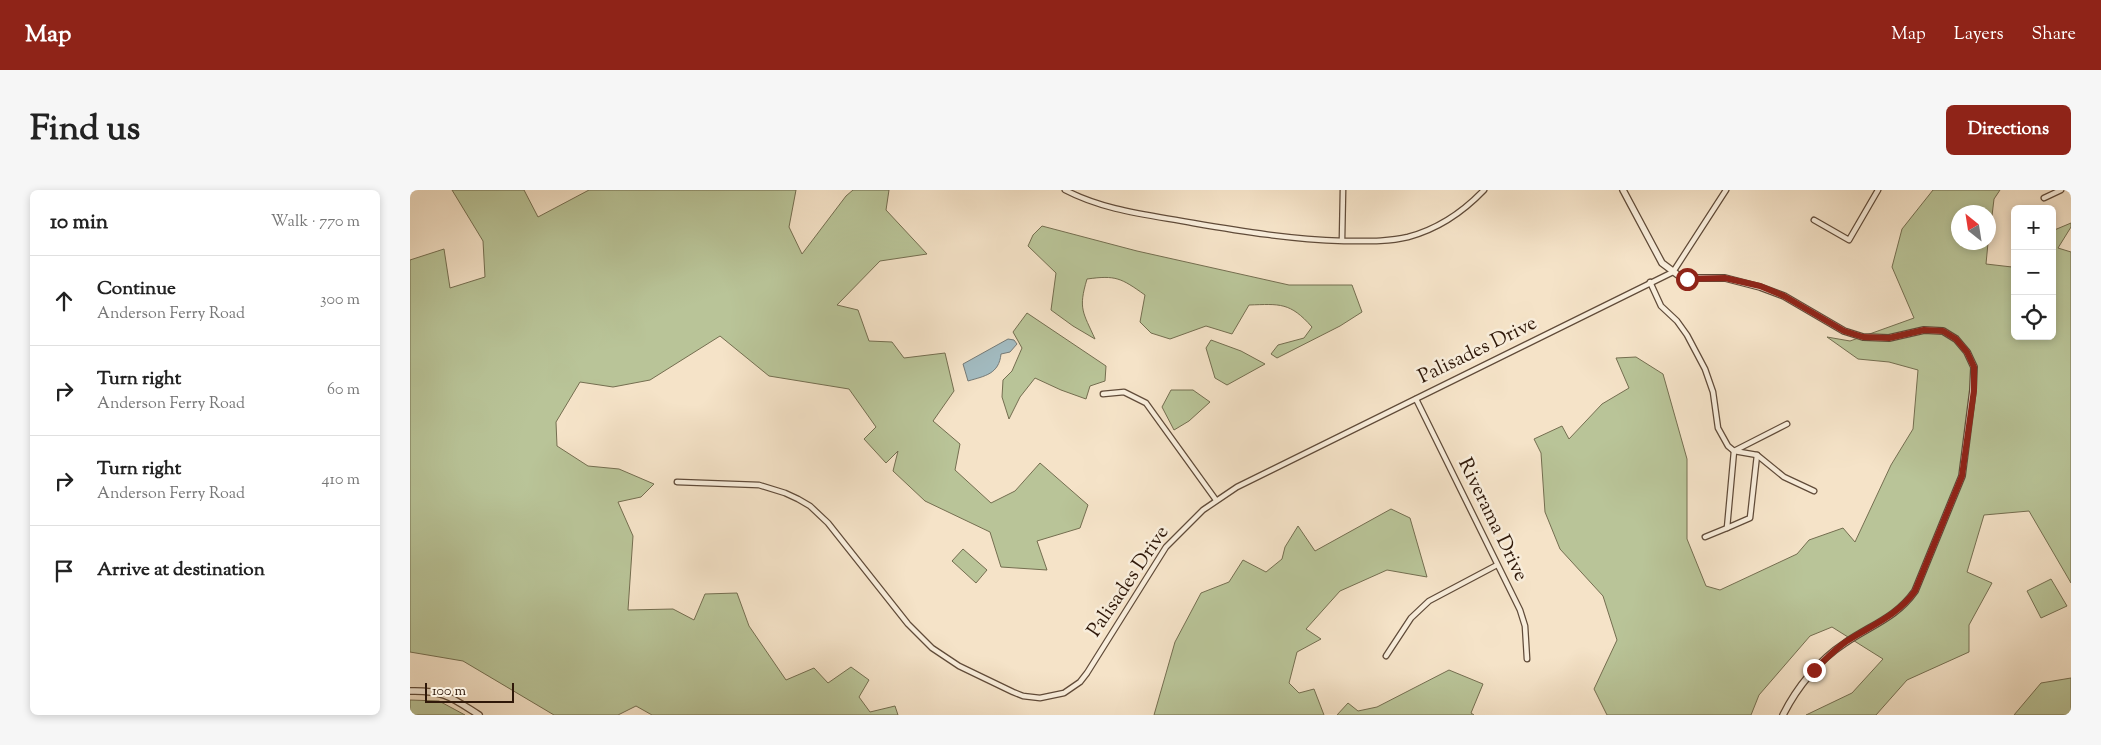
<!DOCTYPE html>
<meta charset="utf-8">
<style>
body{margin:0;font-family:"Sorts Mill Goudy",serif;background:#f6f6f6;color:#222}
.controls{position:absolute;right:15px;top:15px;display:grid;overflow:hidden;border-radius:8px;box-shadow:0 2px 8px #0003}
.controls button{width:45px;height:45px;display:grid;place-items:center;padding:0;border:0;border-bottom:1px solid #e0e0e0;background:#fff;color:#222;font:25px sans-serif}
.compass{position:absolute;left:1541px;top:15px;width:45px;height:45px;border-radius:50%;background:#fff;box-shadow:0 2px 8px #0003;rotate:330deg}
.scale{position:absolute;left:15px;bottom:12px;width:89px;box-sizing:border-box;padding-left:5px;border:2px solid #2f1809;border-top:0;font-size:14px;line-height:18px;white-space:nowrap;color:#2f1809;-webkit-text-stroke:4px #f8eddb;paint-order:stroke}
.stop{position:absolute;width:15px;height:15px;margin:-11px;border:4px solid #8f2418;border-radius:50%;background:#fff}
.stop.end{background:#8f2418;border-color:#fff;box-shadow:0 1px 5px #0008}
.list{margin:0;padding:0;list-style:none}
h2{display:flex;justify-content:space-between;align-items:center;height:65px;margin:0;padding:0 20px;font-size:21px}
h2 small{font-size:16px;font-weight:400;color:#767676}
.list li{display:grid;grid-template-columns:32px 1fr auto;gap:15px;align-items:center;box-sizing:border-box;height:90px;padding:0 20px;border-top:1px solid #e0e0e0}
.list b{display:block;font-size:19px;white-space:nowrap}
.list p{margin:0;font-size:16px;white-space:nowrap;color:#767676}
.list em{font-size:16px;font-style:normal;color:#767676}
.icon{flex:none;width:28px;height:28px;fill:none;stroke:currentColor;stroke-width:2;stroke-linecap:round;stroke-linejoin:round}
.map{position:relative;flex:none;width:1661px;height:525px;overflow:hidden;border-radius:8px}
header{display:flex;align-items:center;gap:30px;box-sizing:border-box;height:70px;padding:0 25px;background:#8f2418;color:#fff}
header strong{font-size:24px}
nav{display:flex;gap:28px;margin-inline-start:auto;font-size:18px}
.intro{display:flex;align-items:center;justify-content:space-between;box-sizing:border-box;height:120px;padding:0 30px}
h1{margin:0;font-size:35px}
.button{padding:12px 22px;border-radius:8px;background:#8f2418;color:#fff;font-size:18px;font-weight:700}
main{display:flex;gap:30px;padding:0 30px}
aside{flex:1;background:#fff;border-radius:8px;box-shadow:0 2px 8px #0003}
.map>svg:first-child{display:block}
.green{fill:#b9c498;stroke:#746e50}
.water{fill:#a2bbc1;stroke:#747a77}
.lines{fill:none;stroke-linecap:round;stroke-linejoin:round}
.minor-casing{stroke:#604b39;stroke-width:7}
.tertiary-casing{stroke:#604b39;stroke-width:8}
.minor{stroke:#f8eddb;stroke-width:4.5}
.tertiary{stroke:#f8eddb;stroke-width:5.5}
.route{stroke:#8f2418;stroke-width:6}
.labels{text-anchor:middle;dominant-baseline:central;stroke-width:5;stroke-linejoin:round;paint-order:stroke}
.street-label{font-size:20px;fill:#2f1809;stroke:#f8eddb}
</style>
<header>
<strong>Map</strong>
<nav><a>Map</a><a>Layers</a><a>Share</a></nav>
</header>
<div class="intro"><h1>Find us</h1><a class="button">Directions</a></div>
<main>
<aside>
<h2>10 min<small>Walk · 770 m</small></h2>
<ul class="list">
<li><svg class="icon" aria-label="ahead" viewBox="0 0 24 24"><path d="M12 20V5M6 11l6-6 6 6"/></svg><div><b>Continue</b><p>Anderson Ferry Road</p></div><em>300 m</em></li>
<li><svg class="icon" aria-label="right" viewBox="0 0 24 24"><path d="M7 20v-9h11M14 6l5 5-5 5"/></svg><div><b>Turn right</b><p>Anderson Ferry Road</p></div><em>60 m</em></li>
<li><svg class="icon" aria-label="right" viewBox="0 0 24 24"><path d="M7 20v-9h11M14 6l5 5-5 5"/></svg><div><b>Turn right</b><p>Anderson Ferry Road</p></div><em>410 m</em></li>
<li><svg class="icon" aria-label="arrive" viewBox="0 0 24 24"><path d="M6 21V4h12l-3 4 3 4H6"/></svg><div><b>Arrive at destination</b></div></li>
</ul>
</aside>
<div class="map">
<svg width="1661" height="525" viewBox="0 0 1661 525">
<rect width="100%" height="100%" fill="#f5e3c8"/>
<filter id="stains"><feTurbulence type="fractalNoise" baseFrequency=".004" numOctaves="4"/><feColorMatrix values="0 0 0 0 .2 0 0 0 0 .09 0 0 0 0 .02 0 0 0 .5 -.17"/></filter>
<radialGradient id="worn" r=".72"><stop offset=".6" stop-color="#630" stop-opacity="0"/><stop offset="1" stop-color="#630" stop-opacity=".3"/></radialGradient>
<g class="green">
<path d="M42 0H114L128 27 179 0H386L379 37 392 64 436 6 443 0H479L476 20 517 64 470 71 427 115 448 120 459 151 482 152 494 168 535 163 544 201 523 231 550 254 545 280 581 313 605 301 630 273 678 315 670 338 627 351 637 380 591 377 580 342 515 311 483 281 488 261 476 273 454 249 466 237 439 199 359 186 310 146 240 190 203 197 170 192 146 232 147 256 178 276 209 279 244 294 231 307 208 312 223 346 218 420 263 419 284 430 295 404 327 403 339 436 376 490 404 478 418 493 441 477 459 490 449 507 460 522 485 516 488 525H242L226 516 208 525H144L53 471 0 462V70L34 59 40 98 75 87 73 51Z"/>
<path d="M1523 0H1590L1584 9 1579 51 1578 22H1548V52L1578 53 1576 74 1602 77 1605 74V146H1642V41L1661 33V37L1648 58 1661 62V393L1619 321 1574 325 1557 382 1582 393 1559 435V462L1497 490 1466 525H1396L1442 503 1473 469 1422 437 1400 446 1349 505 1341 525H1197L1184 499 1207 450 1193 406 1150 359 1135 322 1131 263 1124 249 1152 236 1159 249 1192 214 1219 198 1206 168 1226 167 1253 184 1277 269V349L1296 396 1310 400 1387 364 1399 350 1433 338 1445 352 1481 275 1503 239 1508 180 1479 172 1448 169 1417 147 1440 151 1504 128 1482 77 1492 39Z"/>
<path d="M632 36 727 61 879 95H942L952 122 930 136 867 168 861 164 868 155 894 148 902 137C880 112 870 114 839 115L822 144 796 136 760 149 741 143 730 132 735 105C711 88 706 85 677 89 668 119 673 122 685 149L663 136 641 120 646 83 618 56 623 45Z"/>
<path d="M617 123 696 176 695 191 680 196 676 209 651 200 625 188 610 207 599 229 592 207 593 190 602 181 612 158 603 142Z"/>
<path d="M801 150 831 161 855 174 817 195 805 188 796 158Z"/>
<path d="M761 200H783L800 212 779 231 764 240 752 217Z"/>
<path d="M981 319 1000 328 1017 387 977 380 930 401 896 439 911 449 887 462 879 493 889 503 904 499 914 525H744L765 452 791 403 819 392 833 370 856 382 872 369 875 357 888 336 905 361Z"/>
<path d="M553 359 577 380 566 393 542 371Z"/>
<path d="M1641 389 1657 416 1631 428 1617 401Z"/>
<path d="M1039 480 1073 494 1061 523 1064 525H927L938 513 948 521 967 517Z"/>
<path d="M1661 488V525H1604L1631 493Z"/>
<path d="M0 510 29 511 55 525H0Z"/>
</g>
<path class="water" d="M598 149 604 150 607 154 600 162 591 164C589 184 575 186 558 191L553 174Z"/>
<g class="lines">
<g class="minor-casing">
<g id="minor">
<path d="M655 0C695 21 740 25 783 33 835 42 880 49 934 51 955 51 977 52 998 47 1028 39 1053 22 1074 0"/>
<path d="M1634 8 1651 0"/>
<path d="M1404 30 1439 50 1468 0"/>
<path d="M932 50 933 0"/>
<path d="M1240 92 1251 116 1267 131 1277 145 1295 179 1303 202 1308 238 1318 256 1324 261 1347 265 1374 287 1404 301"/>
<path d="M693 204 714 202 736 213 806 310"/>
<path d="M1006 209 1110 420 1115 436 1117 469"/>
<path d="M1347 265 1340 328 1317 338 1324 261 1377 234"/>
<path d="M267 292 349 295 375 303 388 309 400 316 418 333 498 434 522 458 549 476 603 502 613 506 630 508 654 503 670 492 677 483 756 357 793 320 827 297 1263 82 1316 0"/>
<path d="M1295 347 1317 338"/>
<path d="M976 466 1001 428 1019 411 1087 375"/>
</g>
</g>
<g class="tertiary-casing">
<g id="tertiary">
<path d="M1213 0 1252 73 1272 88H1315L1350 97 1374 106 1434 141 1453 147 1479 148 1514 140 1533 141 1546 149 1557 162 1564 177 1563 200 1552 286 1505 401C1486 428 1461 435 1435 453 1409 470 1387 497 1373 525"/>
<path d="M0 501C34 500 42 508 69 525"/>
</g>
</g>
<use href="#minor" class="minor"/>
<use href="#tertiary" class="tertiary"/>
</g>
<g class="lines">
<path class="route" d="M1277 89 1315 88 1350 96 1374 106 1434 141 1453 147 1479 148 1514 140 1533 141 1546 149 1557 162 1564 177V200L1552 286 1505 401C1487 426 1462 435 1437 451 1425 459 1415 470 1404 480"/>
</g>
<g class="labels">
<g class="street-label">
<text transform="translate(1068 161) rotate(-26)">Palisades Drive</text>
<text transform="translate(1082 330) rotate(64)">Riverama Drive</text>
<text transform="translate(719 392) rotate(-56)">Palisades Drive</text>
</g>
</g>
<rect width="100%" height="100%" filter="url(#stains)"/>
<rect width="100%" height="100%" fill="url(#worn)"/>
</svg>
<div class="controls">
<button>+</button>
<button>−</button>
<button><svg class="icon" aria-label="locate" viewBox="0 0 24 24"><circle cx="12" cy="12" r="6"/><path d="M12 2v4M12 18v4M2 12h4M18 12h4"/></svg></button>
</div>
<svg class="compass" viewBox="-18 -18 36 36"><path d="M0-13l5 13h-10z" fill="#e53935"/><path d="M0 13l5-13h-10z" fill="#767676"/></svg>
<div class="scale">100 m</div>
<div class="stop" style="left:1277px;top:89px"></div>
<div class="stop end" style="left:1404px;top:480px"></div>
</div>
</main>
